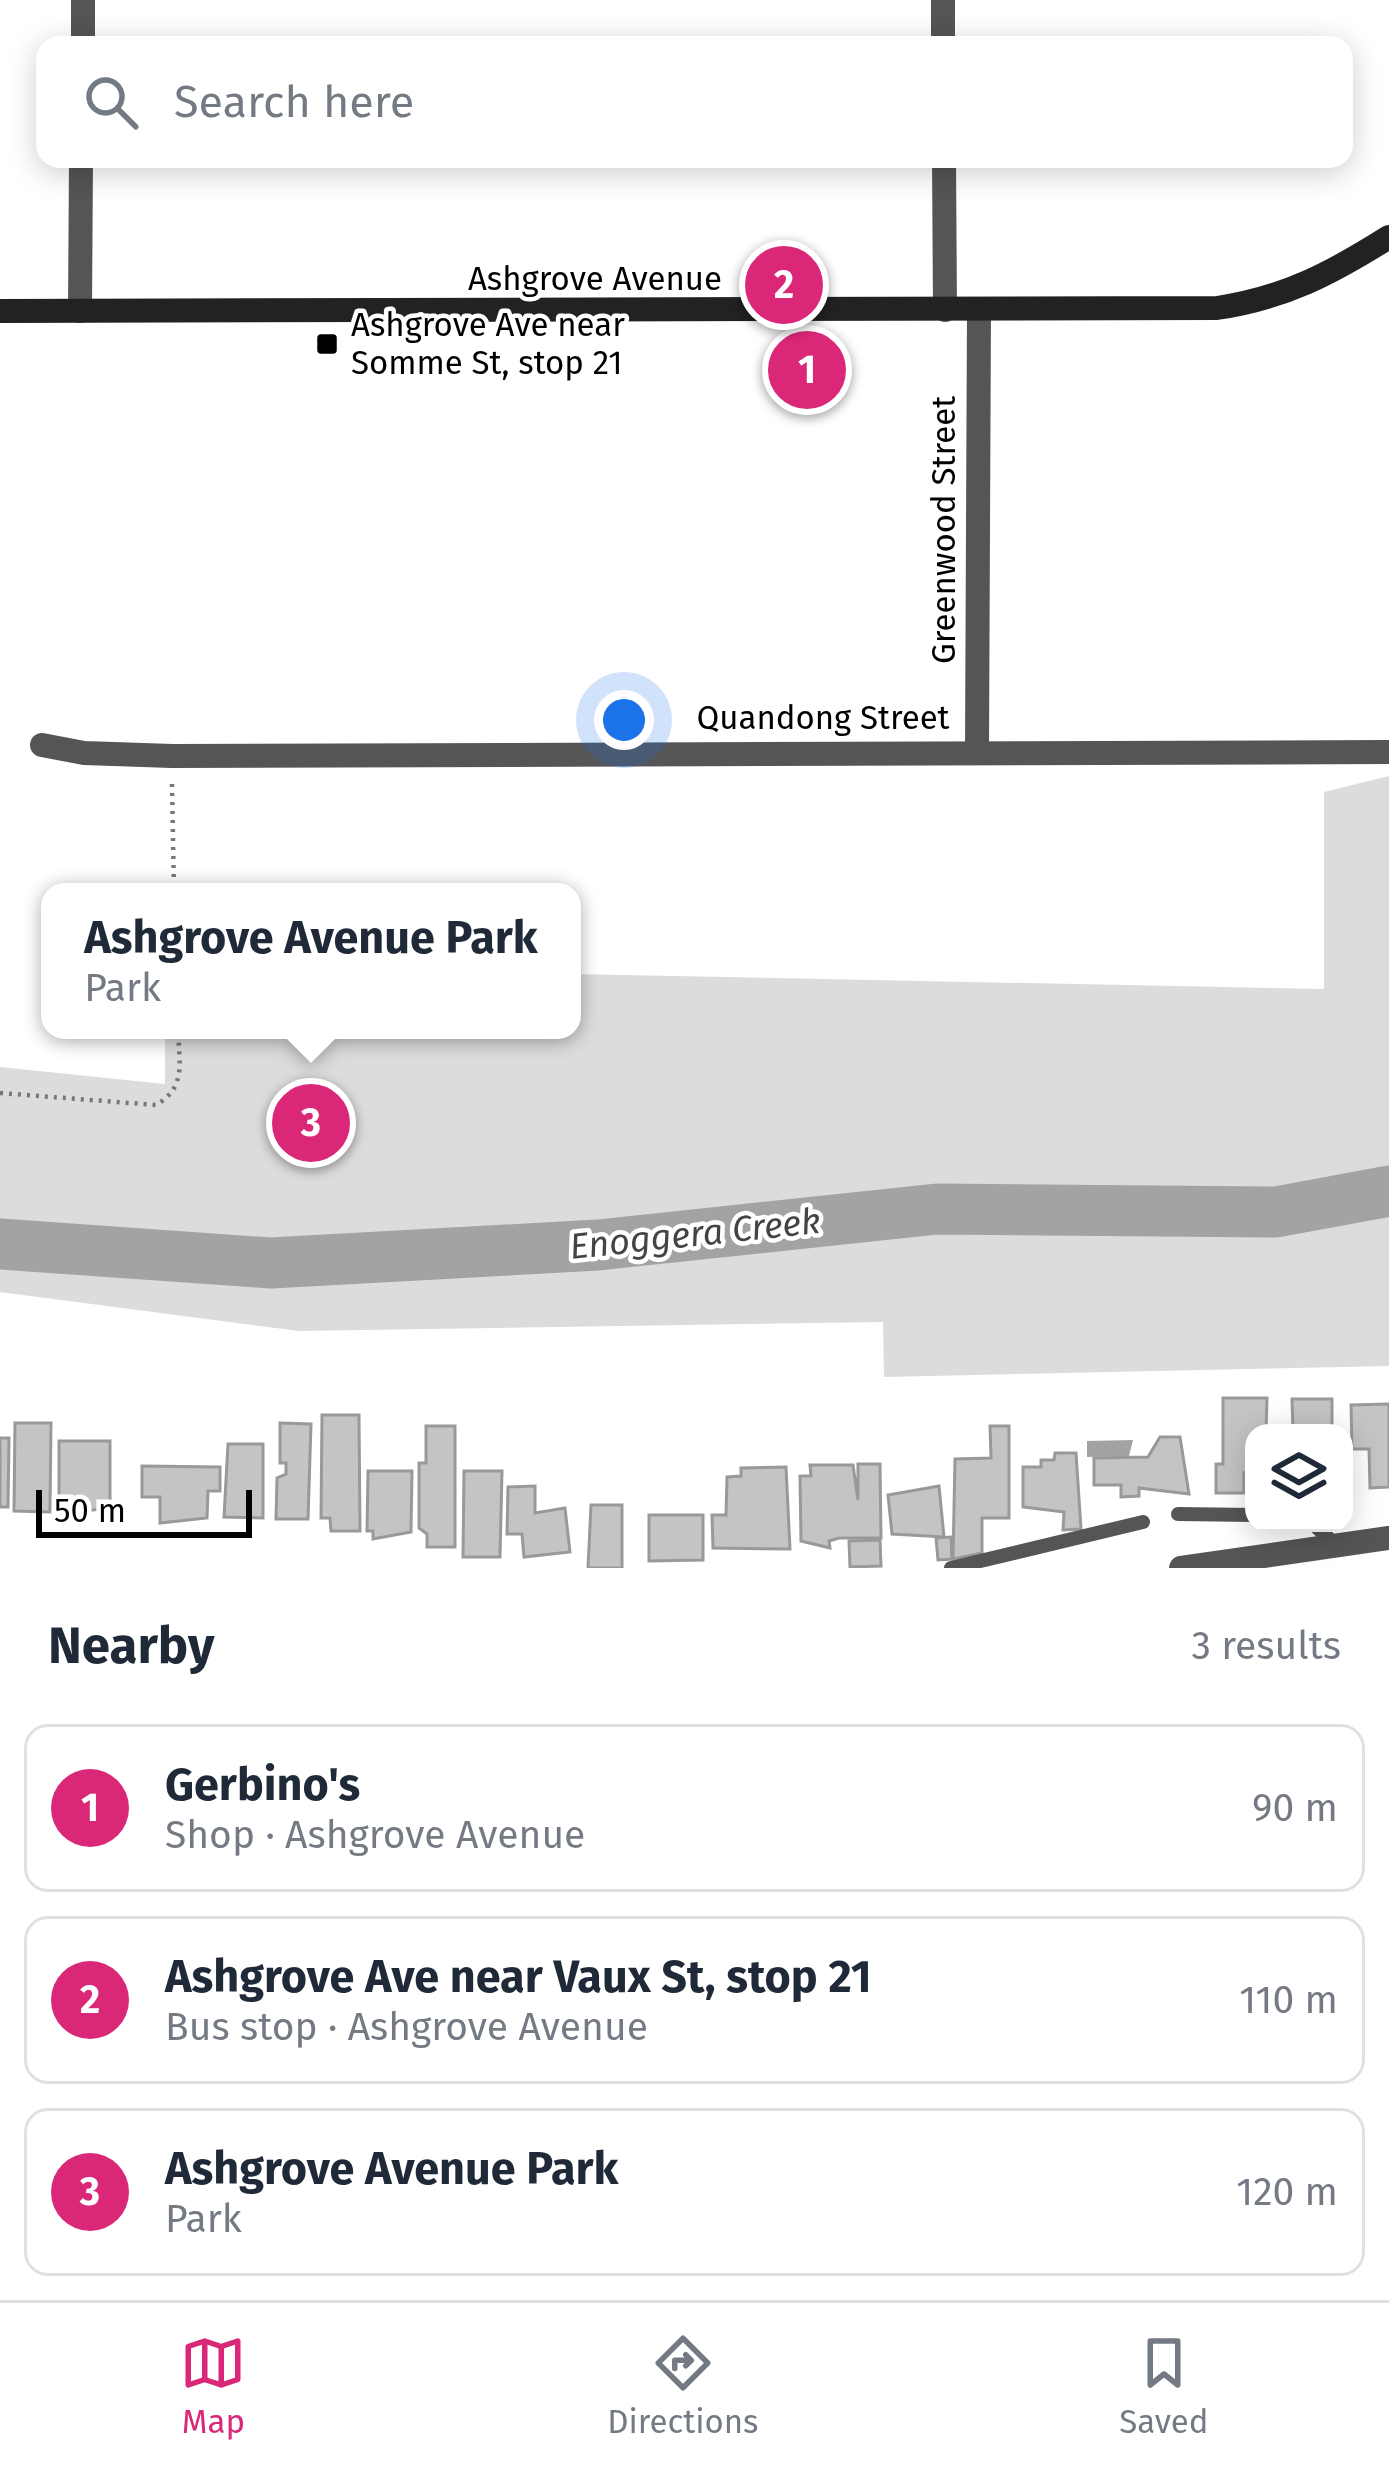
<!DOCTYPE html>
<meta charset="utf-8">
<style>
body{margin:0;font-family:"Fira Sans",sans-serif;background:#f2f2f3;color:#1f2937}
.controls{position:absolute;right:36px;bottom:36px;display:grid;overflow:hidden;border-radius:24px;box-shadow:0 6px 30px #0003}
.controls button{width:108px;height:108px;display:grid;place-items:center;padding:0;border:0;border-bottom:3px solid #e0e1e3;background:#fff;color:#1f2937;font:60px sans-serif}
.scale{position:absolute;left:36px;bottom:30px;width:216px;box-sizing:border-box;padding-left:12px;border:6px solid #000;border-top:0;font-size:33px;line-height:42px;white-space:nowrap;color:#000;-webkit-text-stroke:9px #fff;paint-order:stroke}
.you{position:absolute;left:624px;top:720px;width:42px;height:42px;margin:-30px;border:9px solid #fff;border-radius:50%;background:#1a73e8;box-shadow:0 0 0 18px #1a73e833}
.badge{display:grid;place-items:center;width:78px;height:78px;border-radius:50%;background:#db2777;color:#fff;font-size:39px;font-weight:700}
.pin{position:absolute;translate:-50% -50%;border:6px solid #fff;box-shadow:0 3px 12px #0006}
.popup{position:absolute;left:41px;top:883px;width:540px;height:156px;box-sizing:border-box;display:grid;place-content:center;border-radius:24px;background:#fff;filter:drop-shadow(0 3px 9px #0005);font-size:39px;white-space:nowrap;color:#747a83}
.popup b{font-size:45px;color:#1f2937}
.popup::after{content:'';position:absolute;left:50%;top:100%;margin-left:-24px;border:24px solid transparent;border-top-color:#fff}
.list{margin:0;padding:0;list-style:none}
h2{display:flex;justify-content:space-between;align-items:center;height:156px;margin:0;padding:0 48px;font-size:51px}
h2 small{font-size:39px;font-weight:400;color:#747a83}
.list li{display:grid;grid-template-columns:78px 1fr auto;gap:36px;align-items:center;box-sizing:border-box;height:168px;margin:0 24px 24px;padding:0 24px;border:3px solid #e0e1e3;border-radius:24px}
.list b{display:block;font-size:45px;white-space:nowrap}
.list p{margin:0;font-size:39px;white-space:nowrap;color:#747a83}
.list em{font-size:39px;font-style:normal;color:#747a83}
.icon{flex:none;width:66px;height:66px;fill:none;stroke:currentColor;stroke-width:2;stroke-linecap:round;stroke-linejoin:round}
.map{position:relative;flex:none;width:1389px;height:1568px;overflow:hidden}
.search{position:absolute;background:#fff;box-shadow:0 6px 30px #0003;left:36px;right:36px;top:36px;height:132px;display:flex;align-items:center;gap:30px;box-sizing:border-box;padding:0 42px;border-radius:24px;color:#747a83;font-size:45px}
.sheet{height:732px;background:#fff}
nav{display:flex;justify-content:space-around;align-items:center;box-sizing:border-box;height:168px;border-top:3px solid #e0e1e3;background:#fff;font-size:33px;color:#747a83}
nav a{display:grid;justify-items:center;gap:6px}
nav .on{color:#db2777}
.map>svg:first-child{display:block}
.green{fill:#dcdcdc}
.water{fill:#a3a3a3}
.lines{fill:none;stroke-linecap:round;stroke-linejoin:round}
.river{stroke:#a3a3a3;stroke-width:51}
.building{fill:#c4c4c4;stroke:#999;stroke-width:3}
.path{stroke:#777;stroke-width:4.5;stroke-dasharray:3 6;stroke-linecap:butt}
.lane{stroke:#555;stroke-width:14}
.street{stroke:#555;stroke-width:24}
.secondary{stroke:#222;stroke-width:24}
.poi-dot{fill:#000;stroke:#fff;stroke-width:4.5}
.labels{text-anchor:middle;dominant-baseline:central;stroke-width:9;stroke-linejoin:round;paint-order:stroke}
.street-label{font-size:33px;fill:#000;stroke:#fff}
.poi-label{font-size:33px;fill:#000;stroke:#fff;text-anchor:start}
.water-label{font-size:36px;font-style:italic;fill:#444;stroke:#fff}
</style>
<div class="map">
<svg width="1389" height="1568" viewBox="0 0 1389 1568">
<rect width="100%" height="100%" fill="#fff"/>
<path class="green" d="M1389 776V1366L884 1377 883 1322 299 1331 0 1292V1067L165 1084V1030H572V974L1324 989V792Z"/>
<path class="water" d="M1133 1440 1129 1456 1087 1457V1441Z"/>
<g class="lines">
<path class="river" d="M0 1244 271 1263 598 1245 937 1209 1276 1212 1389 1191"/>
</g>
<g class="building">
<path d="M1223 1398H1267L1266 1433H1254V1478L1244 1473V1493H1216V1464H1223Z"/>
<path d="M1292 1399H1332V1433H1283L1293 1432Z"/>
<path d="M1389 1404V1487L1370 1488 1369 1449H1352L1351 1405Z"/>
<path d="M322 1415H359L360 1531H331L330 1518H321Z"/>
<path d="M15 1423H51L50 1512 14 1511Z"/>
<path d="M280 1423 311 1424 308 1519H276L277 1478 286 1474V1463H280Z"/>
<path d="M426 1426H455V1547H427V1534L419 1528V1463H426Z"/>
<path d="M990 1426H1009V1518H982V1553L953 1559 955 1459 991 1458Z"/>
<path d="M1160 1437H1180L1189 1494 1139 1488V1496L1121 1497V1485H1094V1458L1148 1457Z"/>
<path d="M0 1438H9L8 1507H0Z"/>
<path d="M59 1441H110V1508L59 1514Z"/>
<path d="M228 1444H263V1518L224 1517Z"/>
<path d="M1055 1453H1076L1081 1529 1063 1530 1064 1512 1023 1507V1467H1041V1460H1054Z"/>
<path d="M858 1464H880L881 1538H839L829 1541 830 1548 801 1541 800 1476H811L810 1465H853L858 1500Z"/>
<path d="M142 1466 220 1467V1491H208L207 1518 160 1523V1497H142Z"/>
<path d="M786 1467 790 1549 713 1548 712 1515H726L727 1477 741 1476V1468Z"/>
<path d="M368 1471H412L411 1532 373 1539V1531H367Z"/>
<path d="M464 1471H502L500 1557H463Z"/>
<path d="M535 1486V1513L565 1508 570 1552 524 1557 522 1534H507L508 1487Z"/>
<path d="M939 1486 944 1537 892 1534 888 1495Z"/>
<path d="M591 1505H622V1568H588Z"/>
<path d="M649 1515H703V1560L649 1561Z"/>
<path d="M951 1537 952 1559 938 1560 936 1538Z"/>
<path d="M880 1540 881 1566 850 1567 849 1541Z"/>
</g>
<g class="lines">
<g class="path">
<path d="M172 784 174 892"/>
<path d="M0 1093 156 1105C187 1087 179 1062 178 1030"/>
</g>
<g class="lane">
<path d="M1178 1514 1254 1515"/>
<path d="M1312 1523 1336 1545"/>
<path d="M951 1568 1143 1522"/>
</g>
<g class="street">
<path d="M943 0V45"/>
<path d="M83 45V0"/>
<path d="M944 159 945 310"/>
<path d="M80 311 81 159"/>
<path d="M42 745 84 753 172 756 1389 752"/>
<path d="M977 750 979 309"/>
<path d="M1181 1568 1389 1538"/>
</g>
<path class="secondary" d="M0 311 1217 308C1285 298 1332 273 1389 237"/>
</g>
<rect class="poi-dot" x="315" y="332" width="24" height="24" rx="6"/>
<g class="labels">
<g class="street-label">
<text x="595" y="279">Ashgrove Avenue</text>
<text transform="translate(944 530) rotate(-90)">Greenwood Street</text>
<text x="823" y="718">Quandong Street</text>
</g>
<g class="poi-label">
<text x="351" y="325">Ashgrove Ave near<tspan x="351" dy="38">Somme St, stop 21</tspan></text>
</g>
<g class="water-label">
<text transform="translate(695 1234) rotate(-6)">Enoggera Creek</text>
</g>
</g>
</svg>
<div class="controls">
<button><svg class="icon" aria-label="layers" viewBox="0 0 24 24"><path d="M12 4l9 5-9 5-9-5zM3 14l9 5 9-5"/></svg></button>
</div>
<div class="scale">50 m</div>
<div class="you"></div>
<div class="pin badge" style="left:807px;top:370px">1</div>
<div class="pin badge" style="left:784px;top:285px">2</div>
<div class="pin badge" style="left:311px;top:1123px">3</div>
<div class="popup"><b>Ashgrove Avenue Park</b>Park</div>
<div class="search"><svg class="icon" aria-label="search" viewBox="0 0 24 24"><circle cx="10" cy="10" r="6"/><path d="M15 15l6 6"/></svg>Search here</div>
</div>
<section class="sheet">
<h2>Nearby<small>3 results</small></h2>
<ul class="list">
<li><span class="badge">1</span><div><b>Gerbino's</b><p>Shop · Ashgrove Avenue</p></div><em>90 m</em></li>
<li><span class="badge">2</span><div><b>Ashgrove Ave near Vaux St, stop 21</b><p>Bus stop · Ashgrove Avenue</p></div><em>110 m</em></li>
<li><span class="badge">3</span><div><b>Ashgrove Avenue Park</b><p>Park</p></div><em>120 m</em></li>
</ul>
</section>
<nav>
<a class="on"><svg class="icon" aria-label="map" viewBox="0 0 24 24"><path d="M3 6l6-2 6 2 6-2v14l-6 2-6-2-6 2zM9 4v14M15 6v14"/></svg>Map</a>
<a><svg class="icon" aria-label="directions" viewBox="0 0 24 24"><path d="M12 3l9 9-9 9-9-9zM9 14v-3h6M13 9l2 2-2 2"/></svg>Directions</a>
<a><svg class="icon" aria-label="saved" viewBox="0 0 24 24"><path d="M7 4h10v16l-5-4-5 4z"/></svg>Saved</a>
</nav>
